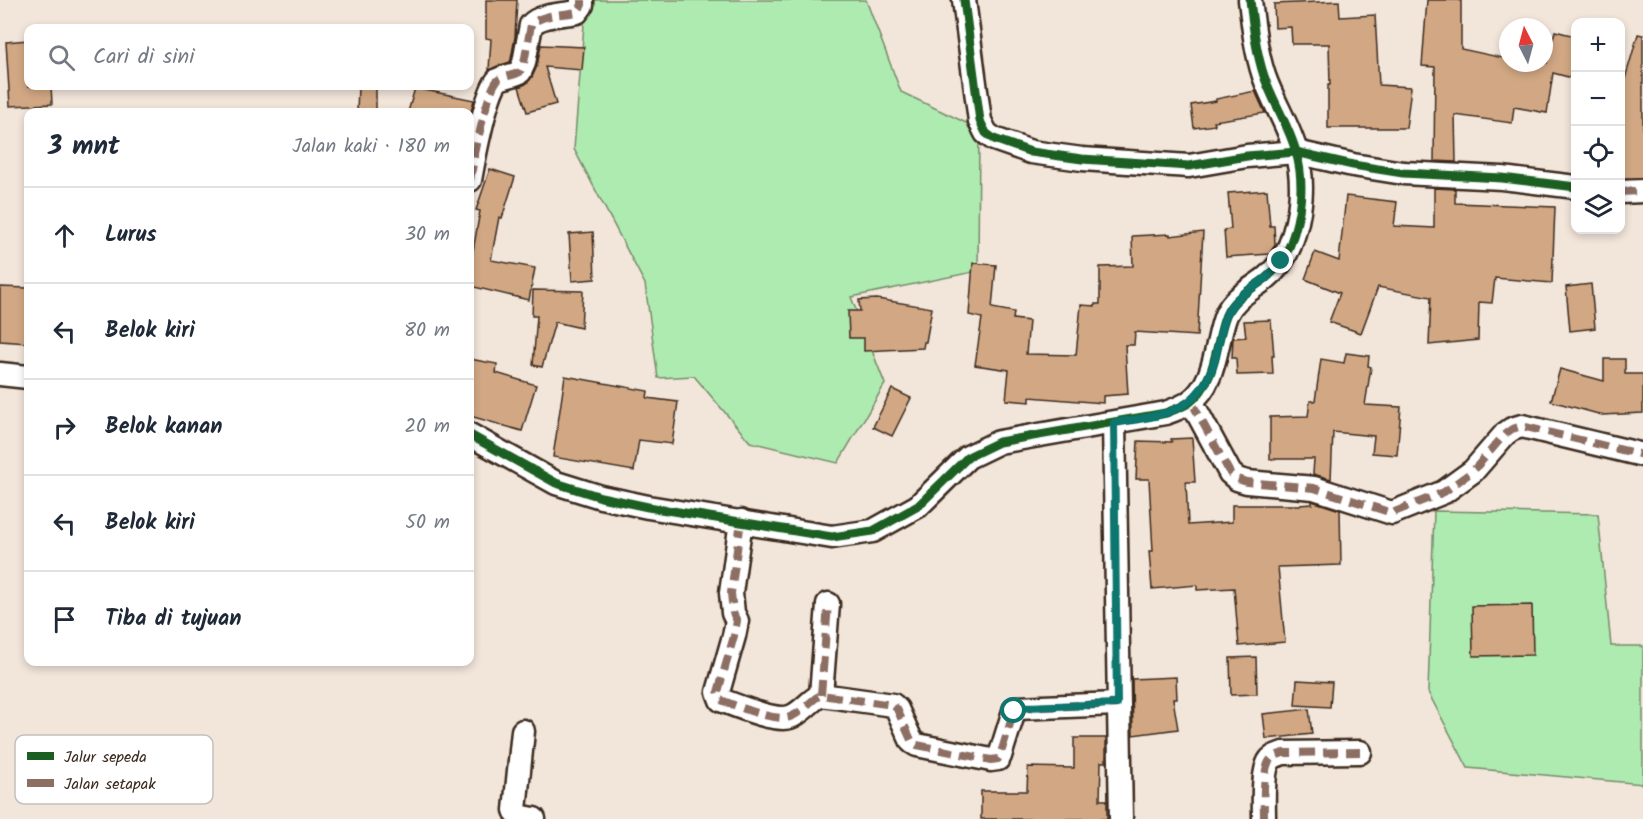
<!DOCTYPE html>
<html lang="id">
<meta charset="utf-8">
<style>
body{margin:0;font-family:Kalam,sans-serif;background:#f6f6f7;color:#1f2937}
.controls{position:absolute;right:18px;top:18px;display:grid;overflow:hidden;border-radius:12px;box-shadow:0 3px 9px #0003}
.controls button{width:54px;height:54px;display:grid;place-items:center;padding:0;border:0;border-bottom:2px solid #e0e1e3;background:#fff;color:#1f2937;font:30px sans-serif}
.compass{position:absolute;left:1499px;top:18px;width:54px;height:54px;border-radius:50%;background:#fff;box-shadow:0 3px 9px #0003;rotate:354deg}
.stop{position:absolute;width:18px;height:18px;margin:-14px;border:4px solid #0f766e;border-radius:50%;background:#fff}
.stop.end{background:#0f766e;border-color:#fff;box-shadow:0 2px 6px #0008}
.list{margin:0;padding:0;list-style:none}
h2{display:flex;justify-content:space-between;align-items:center;height:78px;margin:0;padding:0 24px;font-size:26px}
h2 small{font-size:20px;font-weight:400;color:#747a83}
.list li{display:grid;grid-template-columns:39px 1fr auto;gap:18px;align-items:center;box-sizing:border-box;height:96px;padding:0 24px;border-top:2px solid #e0e1e3}
.list b{display:block;font-size:22px;white-space:nowrap}
.list em{font-size:20px;font-style:normal;color:#747a83}
.icon{flex:none;width:33px;height:33px;fill:none;stroke:currentColor;stroke-width:2;stroke-linecap:round;stroke-linejoin:round}
.map{position:relative;flex:none;width:1643px;height:819px;overflow:hidden}
.search{position:absolute;background:#fff;box-shadow:0 3px 9px #0003;left:24px;top:24px;width:450px;height:66px;display:flex;align-items:center;gap:15px;box-sizing:border-box;padding:0 21px;border-radius:12px;color:#747a83;font-size:22px}
.panel{position:absolute;background:#fff;box-shadow:0 3px 9px #0003;left:24px;top:108px;width:450px;height:558px;border-radius:12px}
.map>svg:first-child{display:block}
.green{fill:#aeebb1;stroke:#748a68;stroke-width:1.5}
.building{fill:#d2a884;stroke:#3b2a1e;stroke-width:1.5}
.lines{fill:none;stroke-linecap:round;stroke-linejoin:round}
.street-casing{stroke:#3b2a1e;stroke-width:27}
.street{stroke:#fff;stroke-width:22}
.quiet{stroke:#8d6e63;stroke-width:8;stroke-dasharray:15 8;stroke-linecap:butt}
.cycleway-casing{stroke:#fff;stroke-width:13}
.cycleway{stroke:#1b5e20;stroke-width:9}
.route{stroke:#0f766e;stroke-width:8}
.key{fill:#fff;stroke:#c4bfbc;stroke-width:1.5}
.key-label{font-size:16px;fill:#3b2a1e}
</style>
<div class="map">
<svg width="1643" height="819" viewBox="0 0 1643 819">
<rect width="100%" height="100%" fill="#f2e5da"/>
<filter id="ink" filterUnits="userSpaceOnUse"><feTurbulence type="fractalNoise" baseFrequency=".0167" numOctaves="2"/><feDisplacementMap in="SourceGraphic" scale="12" xChannelSelector="R" yChannelSelector="G"/><feConvolveMatrix kernelMatrix="1 2 1 2 8 2 1 2 1" color-interpolation-filters="sRGB"/></filter>
<g filter="url(#ink)">
<g class="green">
<path d="M586 0H866L901 92 979 129 978 271 851 297 885 384 838 463 750 442 694 376 658 378 645 284 574 149Z"/>
<path d="M1434 511 1598 514 1611 646H1643V784L1468 768 1428 692Z"/>
</g>
<g class="building">
<path d="M486 0H517L515 37 511 59 510 62 489 70 491 39 486 38Z"/>
<path d="M1427 0H1461V49L1508 59V63H1547L1555 31 1575 36V64L1572 78 1553 73 1547 113 1514 107 1512 123 1455 115 1456 162 1434 161 1435 67 1422 66Z"/>
<path d="M1339 1 1340 17 1375 15 1379 85 1411 87 1406 128H1328V85H1330L1329 44H1292L1291 27 1275 28 1274 4Z"/>
<path d="M1638 34 1643 35V178H1620V78L1625 79Z"/>
<path d="M28 40V86H51L52 104 10 106 6 42Z"/>
<path d="M541 45 584 47 582 70 545 67 556 104 527 112 519 87 526 84 532 77 537 66Z"/>
<path d="M358 86H376V112H357Z"/>
<path d="M415 88 474 100 471 112H408Z"/>
<path d="M1255 91 1265 113 1214 121 1215 125 1194 128 1191 105 1216 101V99Z"/>
<path d="M490 169 515 177 502 218 499 217 491 260 535 268 529 300 470 286V268L480 211 476 210Z"/>
<path d="M1434 188 1455 189V203L1555 207 1552 283 1495 278 1492 303 1479 302 1478 340 1429 345 1431 297 1378 287 1361 333 1329 322 1340 293 1305 279 1315 252 1339 261 1346 196 1397 202 1394 226 1434 228Z"/>
<path d="M1267 190 1270 226H1274L1275 245 1271 251 1270 254 1226 257 1224 230 1231 229 1228 193Z"/>
<path d="M593 232 595 279 572 281 569 234Z"/>
<path d="M1203 232 1197 336 1135 332 1134 345H1125L1128 394 1103 396V403L1030 397V402L1006 400 1009 370 975 365 982 318 969 315 973 263 996 265 992 308 1014 312 1013 319 1029 321 1026 354 1076 355 1081 305 1095 306V304H1100V267L1133 266 1132 236 1170 234V236Z"/>
<path d="M1591 284 1595 328 1570 331 1566 287Z"/>
<path d="M0 287 28 288V343L0 341Z"/>
<path d="M533 290 583 291 581 328 555 322 542 367 533 365 537 316H532Z"/>
<path d="M877 299 932 308 926 342H924L923 348 864 351V338H849L848 311H860L859 300Z"/>
<path d="M1271 320 1274 356H1272L1273 374 1237 375 1236 358H1232L1233 338 1246 337 1244 321Z"/>
<path d="M1346 353 1369 356 1368 366 1371 367 1365 405 1401 407 1397 455 1372 453 1374 436 1333 432 1331 479 1313 474 1314 459H1270V417L1308 416 1310 401H1315L1321 359 1344 363Z"/>
<path d="M470 359 497 364 496 373 536 385 522 431 470 416Z"/>
<path d="M1604 359H1625V374H1643V413L1602 415 1551 401 1560 369 1604 381Z"/>
<path d="M565 376 648 391 647 398 678 402 672 444 639 440 634 471 553 457Z"/>
<path d="M892 389 911 398 892 436 873 427Z"/>
<path d="M1192 438 1195 482H1186L1188 525 1232 522V505H1299L1312 504V501L1340 510 1341 565 1278 567 1285 642 1239 646 1234 588 1197 590V585L1152 589 1149 551H1153L1149 479H1136L1138 441 1172 442 1171 439Z"/>
<path d="M1532 605 1533 655 1473 656 1472 606Z"/>
<path d="M1256 657 1257 694 1231 695 1230 658Z"/>
<path d="M1176 677 1177 699H1173L1178 729 1133 735 1132 679Z"/>
<path d="M1297 680 1332 682 1330 707 1295 705Z"/>
<path d="M1309 709 1312 734 1266 739 1263 714Z"/>
<path d="M1074 738H1106V762H1101L1100 800H1107V819H981V791H1027L1028 767 1074 768Z"/>
</g>
<g class="lines">
<g class="street-casing">
<g id="street">
<path d="M964 0 980 121 986 133 994 139 1031 152 1082 159 1189 166 1247 156 1296 152 1353 165 1403 173 1502 178 1576 187"/>
<path d="M470 180C473 163 487 88 498 80 504 76 513 76 520 72L524 63 531 25C541 14 563 15 577 12L582 5V0"/>
<path d="M1620 192 1643 191"/>
<path d="M0 374 28 377"/>
<path d="M1191 401 1230 473 1237 479 1247 482 1314 488 1392 513 1444 492 1473 471 1505 434 1512 429 1522 426 1643 455"/>
<path d="M1114 423 1121 819"/>
<path d="M470 435 556 483 601 497 648 507 832 537 873 531 918 506 968 457 999 442 1166 413C1173 410 1183 407 1190 402 1217 382 1215 343 1226 315 1234 297 1251 290 1266 278 1276 270 1285 257 1290 245 1301 216 1305 182 1296 152 1289 126 1273 102 1264 76 1256 52 1253 25 1250 0"/>
<path d="M741 521 731 593 733 613 737 621 734 636 718 692 721 700C737 706 775 722 790 717 802 713 810 700 821 695L893 705 897 709 912 742 917 745 991 760 998 759 1000 756 1014 711 1017 708 1117 704"/>
<path d="M821 695 828 604"/>
<path d="M523 731 515 810 518 816 534 819"/>
<path d="M1264 819C1264 806 1262 770 1270 760 1273 756 1278 755 1283 753L1360 752"/>
</g>
</g>
<use href="#street" class="street"/>
<g class="quiet">
<path d="M470 180C473 163 487 88 498 80 504 76 513 76 520 72L524 63 531 25C541 14 563 15 577 12L582 5V0"/>
<path d="M1620 192 1643 191"/>
<path d="M1191 401 1230 473 1237 479 1247 482 1314 488 1392 513 1444 492 1473 471 1505 434 1512 429 1522 426 1643 455"/>
<path d="M741 521 731 593 733 613 737 621 734 636 718 692 721 700C737 706 775 722 790 717 802 713 810 700 821 695L893 705 897 709 912 742 917 745 991 760 998 759 1000 756 1014 711 1017 708 1117 704"/>
<path d="M821 695 828 604"/>
<path d="M1264 819C1264 806 1262 770 1270 760 1273 756 1278 755 1283 753L1360 752"/>
</g>
<g class="cycleway-casing">
<g id="cycleway">
<path d="M964 0 980 121 986 133 994 139 1031 152 1082 159 1189 166 1247 156 1296 152 1353 165 1403 173 1502 178 1576 187"/>
<path d="M470 435 556 483 601 497 648 507 832 537 873 531 918 506 968 457 999 442 1166 413C1173 410 1183 407 1190 402 1217 382 1215 343 1226 315 1234 297 1251 290 1266 278 1276 270 1285 257 1290 245 1301 216 1305 182 1296 152 1289 126 1273 102 1264 76 1256 52 1253 25 1250 0"/>
</g>
</g>
<use href="#cycleway" class="cycleway"/>
</g>
</g>
<g class="lines" filter="url(#ink)">
<path class="route" d="M1014 711 1017 708 1026 707 1117 704 1114 423C1162 415 1199 414 1215 360 1219 344 1220 326 1228 311 1237 295 1252 289 1266 278 1271 273 1276 267 1281 261"/>
</g>
<rect x="15" y="735" width="198" height="69" rx="9" class="key"/>
<rect x="27" y="752" width="27" height="8" fill="#1b5e20"/>
<rect x="27" y="779" width="27" height="8" fill="#8d6e63"/>
<g class="key-label">
<text x="64" y="762">Jalur sepeda</text>
<text x="64" y="789">Jalan setapak</text>
</g>
</svg>
<div class="controls">
<button>+</button>
<button>−</button>
<button><svg class="icon" aria-label="locate" viewBox="0 0 24 24"><circle cx="12" cy="12" r="6"/><path d="M12 2v4M12 18v4M2 12h4M18 12h4"/></svg></button>
<button><svg class="icon" aria-label="layers" viewBox="0 0 24 24"><path d="M12 4l9 5-9 5-9-5zM3 14l9 5 9-5"/></svg></button>
</div>
<svg class="compass" viewBox="-18 -18 36 36"><path d="M0-13l5 13h-10z" fill="#e53935"/><path d="M0 13l5-13h-10z" fill="#747a83"/></svg>
<div class="stop" style="left:1014px;top:711px"></div>
<div class="stop end" style="left:1281px;top:261px"></div>
<div class="search"><svg class="icon" aria-label="search" viewBox="0 0 24 24"><circle cx="10" cy="10" r="6"/><path d="M15 15l6 6"/></svg>Cari di sini</div>
<section class="panel">
<h2>3 mnt<small>Jalan kaki · 180 m</small></h2>
<ul class="list">
<li><svg class="icon" aria-label="ahead" viewBox="0 0 24 24"><path d="M12 20V5M6 11l6-6 6 6"/></svg><div><b>Lurus</b></div><em>30 m</em></li>
<li><svg class="icon" aria-label="left" viewBox="0 0 24 24"><path d="M17 20v-9H6M10 6l-5 5 5 5"/></svg><div><b>Belok kiri</b></div><em>80 m</em></li>
<li><svg class="icon" aria-label="right" viewBox="0 0 24 24"><path d="M7 20v-9h11M14 6l5 5-5 5"/></svg><div><b>Belok kanan</b></div><em>20 m</em></li>
<li><svg class="icon" aria-label="left" viewBox="0 0 24 24"><path d="M17 20v-9H6M10 6l-5 5 5 5"/></svg><div><b>Belok kiri</b></div><em>50 m</em></li>
<li><svg class="icon" aria-label="arrive" viewBox="0 0 24 24"><path d="M6 21V4h12l-3 4 3 4H6"/></svg><div><b>Tiba di tujuan</b></div></li>
</ul>
</section>
</div>
